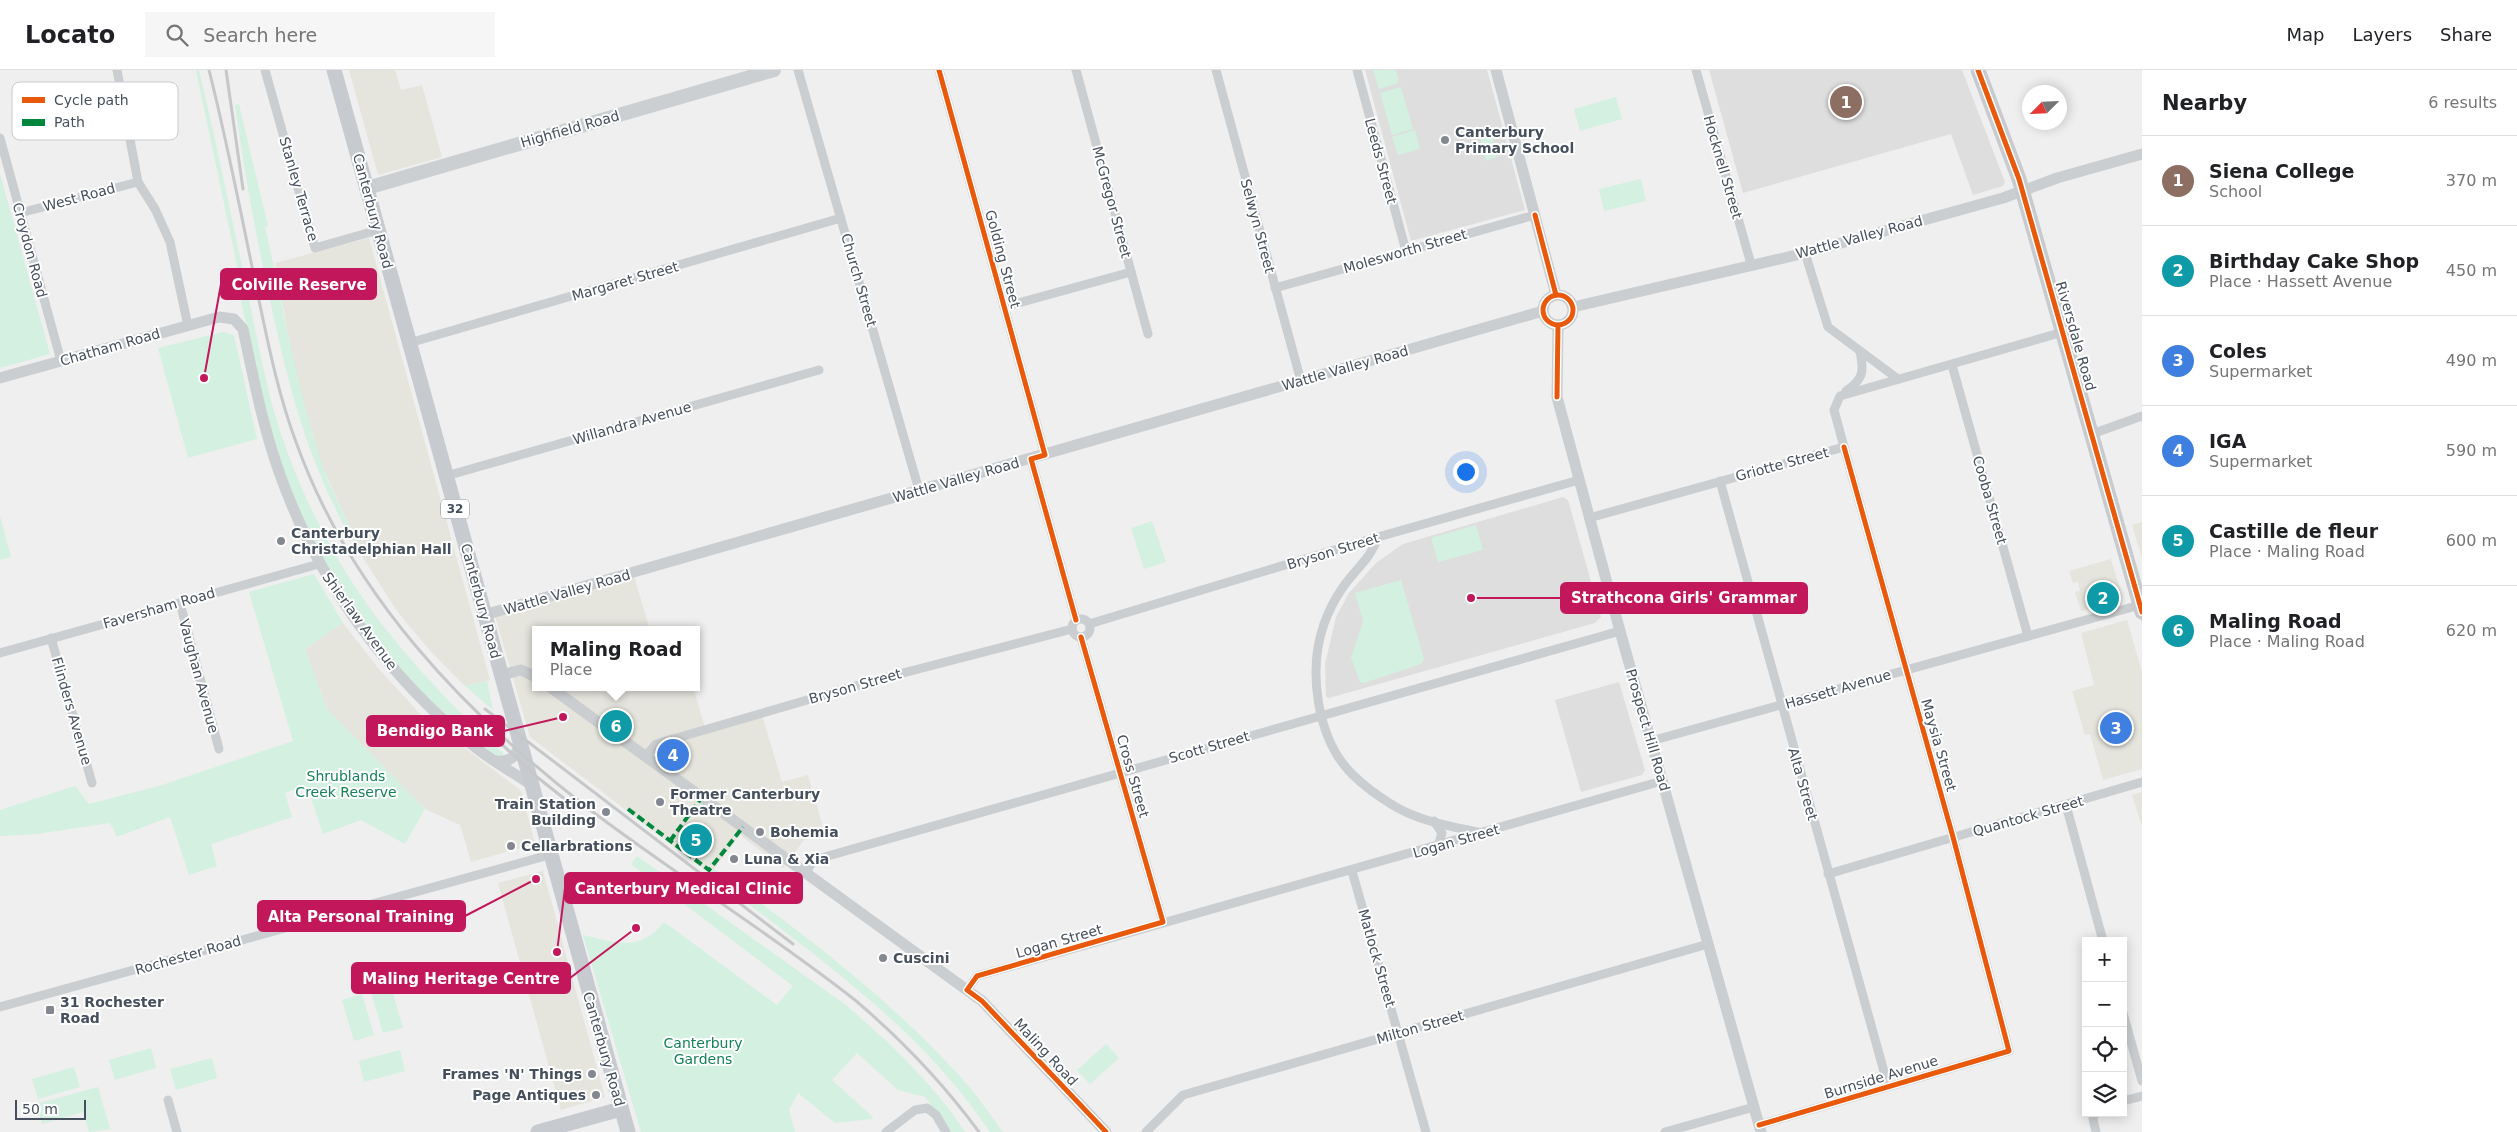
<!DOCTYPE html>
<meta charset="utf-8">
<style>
body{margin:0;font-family:"DejaVu Sans",sans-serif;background:#f6f6f6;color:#202124}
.controls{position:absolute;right:15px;bottom:15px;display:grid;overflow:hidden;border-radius:0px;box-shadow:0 2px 12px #0003}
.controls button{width:45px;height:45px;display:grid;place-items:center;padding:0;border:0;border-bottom:1px solid #e0e0e0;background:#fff;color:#202124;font:25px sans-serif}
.compass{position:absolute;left:2022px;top:15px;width:45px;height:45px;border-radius:50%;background:#fff;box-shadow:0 2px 12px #0003;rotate:246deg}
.scale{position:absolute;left:15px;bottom:12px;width:71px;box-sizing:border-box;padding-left:5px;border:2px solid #464f5d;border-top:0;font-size:14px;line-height:18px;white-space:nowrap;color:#464f5d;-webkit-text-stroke:4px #fff;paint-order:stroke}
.you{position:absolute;left:1465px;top:401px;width:18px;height:18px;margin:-12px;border:4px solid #fff;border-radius:50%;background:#1a73e8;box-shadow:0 0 0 8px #1a73e833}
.badge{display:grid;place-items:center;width:32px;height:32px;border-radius:50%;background:#d93025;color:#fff;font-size:16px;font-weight:700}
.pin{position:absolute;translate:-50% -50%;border:2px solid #fff;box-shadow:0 1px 5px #0006}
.popup{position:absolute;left:532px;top:556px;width:168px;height:65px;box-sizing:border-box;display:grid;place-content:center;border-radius:0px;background:#fff;filter:drop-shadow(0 1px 4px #0005);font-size:16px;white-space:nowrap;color:#757577}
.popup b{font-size:19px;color:#202124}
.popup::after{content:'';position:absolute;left:50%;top:100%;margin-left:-10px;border:10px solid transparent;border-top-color:#fff}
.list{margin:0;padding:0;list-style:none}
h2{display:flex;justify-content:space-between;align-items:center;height:65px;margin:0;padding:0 20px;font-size:21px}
h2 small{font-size:16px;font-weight:400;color:#757577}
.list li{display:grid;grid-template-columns:32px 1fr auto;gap:15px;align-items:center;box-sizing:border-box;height:90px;padding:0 20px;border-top:1px solid #e0e0e0}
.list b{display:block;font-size:19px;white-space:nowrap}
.list p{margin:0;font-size:16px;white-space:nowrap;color:#757577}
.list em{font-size:16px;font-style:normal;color:#757577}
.icon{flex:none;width:28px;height:28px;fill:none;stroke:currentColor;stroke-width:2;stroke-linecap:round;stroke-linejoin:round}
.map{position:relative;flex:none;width:2142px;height:1062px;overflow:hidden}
header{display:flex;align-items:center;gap:30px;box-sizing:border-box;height:70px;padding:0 25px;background:#fff;border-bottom:1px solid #e0e0e0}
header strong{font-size:24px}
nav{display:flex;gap:28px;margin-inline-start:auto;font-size:18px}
.search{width:350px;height:45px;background:#f6f6f6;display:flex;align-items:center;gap:12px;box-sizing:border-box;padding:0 18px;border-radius:0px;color:#757577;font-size:19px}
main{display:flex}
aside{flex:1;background:#fff}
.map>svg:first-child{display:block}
.commercial{fill:#e5e4dd}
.education{fill:#dededf}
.green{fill:#d3f0e1}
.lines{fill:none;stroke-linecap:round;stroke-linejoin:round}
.minor{stroke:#cbced0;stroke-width:9}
.tertiary{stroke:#cbced0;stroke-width:11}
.secondary{stroke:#cccfd2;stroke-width:14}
.primary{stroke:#c7cace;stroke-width:15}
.tram{stroke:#c6c7c9;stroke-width:1}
.rail{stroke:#c6c7c9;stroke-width:3}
.quiet{stroke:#00873e;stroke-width:4;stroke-dasharray:8 4;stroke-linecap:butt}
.cycleway-casing{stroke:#fff;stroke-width:8}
.cycleway{stroke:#e8590c;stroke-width:5}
.poi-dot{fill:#828790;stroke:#fff;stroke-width:2}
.labels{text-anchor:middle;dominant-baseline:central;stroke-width:4;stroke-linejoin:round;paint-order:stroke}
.shield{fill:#fff;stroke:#7e848e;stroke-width:1}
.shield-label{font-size:12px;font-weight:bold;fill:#464f5d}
.street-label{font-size:14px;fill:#464f5d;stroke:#fff}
.poi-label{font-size:14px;font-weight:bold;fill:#464f5d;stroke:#fff;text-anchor:start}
.park-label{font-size:14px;fill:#148158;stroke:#fff}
.key{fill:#fff;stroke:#c8cace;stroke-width:1}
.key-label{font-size:14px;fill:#464f5d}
.leader{fill:none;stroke:#c2185b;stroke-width:2}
.callout-dot{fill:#c2185b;stroke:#fff;stroke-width:2}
.callout{fill:#c2185b;stroke:#c2185b;stroke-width:2}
.callout-label{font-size:15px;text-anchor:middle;font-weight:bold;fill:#fff}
</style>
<header>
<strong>Locato</strong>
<div class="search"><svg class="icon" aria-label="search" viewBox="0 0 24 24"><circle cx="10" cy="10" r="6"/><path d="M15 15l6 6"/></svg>Search here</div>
<nav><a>Map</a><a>Layers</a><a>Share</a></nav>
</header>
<main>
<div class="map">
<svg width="2142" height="1062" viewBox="0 0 2142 1062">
<rect width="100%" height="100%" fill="#f0efef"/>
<g class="commercial">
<path d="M349 0H395L401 20 422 15 442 87 378 105Z"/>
<path d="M369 168 490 610 465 616 433 584 397 541 353 472 356 471 321 393 296 307 275 193Z"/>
<path d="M2142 452V488L2132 455Z"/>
<path d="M2111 489 2122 526 2119 531 2081 541 2075 522 2080 521 2078 512 2073 513 2069 501Z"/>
<path d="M634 506 650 560H536V617H693L706 661 762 645 782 712 808 705 825 764 804 770 783 798 740 765 710 804 530 667 495 546Z"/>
<path d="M2127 550 2142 602V699L2103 710 2090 664 2085 665 2072 621 2094 615 2081 563Z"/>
<path d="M343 553 378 598 421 645 519 719 522 723 535 774 471 792 460 755 425 739 327 639 305 579Z"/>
<path d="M2142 722V754H2141L2132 725Z"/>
<path d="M543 801 605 1027 561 1040 498 813Z"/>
</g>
<g class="education">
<path d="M1365 0H1487L1525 140 1411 171Z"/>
<path d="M1709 0H1962L2005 112 2003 116 1973 125 1951 64 1743 123Z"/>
<path d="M1563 427 1568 430 1601 547 1595 553 1329 628 1326 627 1325 594 1336 547 1349 523 1376 493 1403 474Z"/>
<path d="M1619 612 1645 700 1642 705 1581 722 1555 630Z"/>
</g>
<g class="green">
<path d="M196 0H199C217 75 232 150 248 225 256 263 263 301 273 338 290 397 317 457 350 509 392 574 445 629 501 682L502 680 504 687 499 689C386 606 300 482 266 345 257 307 249 269 241 231L244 229Z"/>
<path d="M1373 0H1396L1399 13 1379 19Z"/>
<path d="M1401 17 1413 59 1392 65 1380 23Z"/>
<path d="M1616 27 1622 49 1580 61 1574 39Z"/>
<path d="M239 34 268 156 265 157C283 235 296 314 321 391 330 418 345 445 356 471L353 472C307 390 288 316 269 225 255 162 244 99 235 35Z"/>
<path d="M1415 60 1420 79 1398 85 1392 67Z"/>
<path d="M1492 65 1497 87 1486 91 1480 68Z"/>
<path d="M0 104 50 284 0 298Z"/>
<path d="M1641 109 1646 131 1604 141 1599 119Z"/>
<path d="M223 262 234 265 257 369 188 388 158 278Z"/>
<path d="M0 446 11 487 0 490Z"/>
<path d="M1152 451 1166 492 1144 499 1131 458Z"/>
<path d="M1476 455 1483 480 1438 492 1431 468Z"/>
<path d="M314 504 343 553 305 579 327 639 425 739 405 774 361 750 323 764 307 716 285 723 292 747 211 774 217 796 189 805 170 747 117 767 110 753 37 764 0 766V740L75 716 89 734 162 715 293 671 249 522Z"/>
<path d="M1401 510 1424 589 1421 594 1364 613 1360 612 1351 588 1363 551 1355 523Z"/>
<path d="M487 611 493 640 465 616Z"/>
<path d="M637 786 846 935C890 973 933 1013 965 1062H950L925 1027 898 1020 857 983 832 1010 873 1047 872 1049 835 1053 798 1023 789 1040 795 1062H641L583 865C615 872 640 883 664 852L777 935 793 916 631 794Z"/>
<path d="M714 799C804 864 892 930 966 1013 979 1028 991 1046 1003 1062H990C918 954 810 883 710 804Z"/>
<path d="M391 916 403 958 383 963 371 922Z"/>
<path d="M362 924 374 965 354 971 342 930Z"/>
<path d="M1106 974 1119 988 1090 1014 1077 1000Z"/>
<path d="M151 978 156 998 115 1010 109 990Z"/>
<path d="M400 980 405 1001 364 1012 359 991Z"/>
<path d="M212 988 217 1008 176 1020 170 999Z"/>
<path d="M74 997 80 1017 38 1029 32 1009Z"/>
<path d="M98 1017 110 1059 89 1062 83 1042 42 1054 36 1034Z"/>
</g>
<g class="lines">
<g class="minor">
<path d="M117 0 138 112 155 139 170 172 188 256"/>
<path d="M265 0 315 178 378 160"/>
<path d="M798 0 919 420"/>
<path d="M939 0 1045 385"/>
<path d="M1076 0 1148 264"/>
<path d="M1216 0 1301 311"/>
<path d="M1357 0 1406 181"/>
<path d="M1696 0 1751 194"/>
<path d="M0 68 61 291"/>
<path d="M20 143 138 112"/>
<path d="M1805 183 1828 257 1898 309"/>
<path d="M1275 218 1535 145"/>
<path d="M1004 237 1131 202"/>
<path d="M409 273 841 148"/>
<path d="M1952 295 2028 566"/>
<path d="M1846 321C1864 309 1864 301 1860 281"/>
<path d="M2092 364 2142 346"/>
<path d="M1031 389 1076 550"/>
<path d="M446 406 819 300"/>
<path d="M1720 411 1888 1016"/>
<path d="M1589 448 1844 377 1834 340 1840 326 2063 262"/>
<path d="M1378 467C1371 489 1353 501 1341 520 1335 529 1328 543 1324 554 1308 599 1316 668 1352 704 1362 714 1378 726 1391 734 1417 751 1451 756 1481 763"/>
<path d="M180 533 219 679"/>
<circle cx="1081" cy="558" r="9"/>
<path d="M1089 554 1378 467 1579 410"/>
<path d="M1081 567 1163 852"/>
<path d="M51 568 92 713"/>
<path d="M0 583 319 494"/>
<path d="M1651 671 2140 535"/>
<path d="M646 686 656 674 876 610 1072 559"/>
<path d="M2066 735 2103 871"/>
<path d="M1434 751 1442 763 1438 776"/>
<path d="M1352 801 1426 1062"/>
<path d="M805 803 814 790 1620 561"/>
<path d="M1828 804 2142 712"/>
<path d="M967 920 977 906 1662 711"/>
<path d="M0 937 549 785"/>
<path d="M2123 943 2142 1011"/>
<path d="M168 1030 177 1062"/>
<path d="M2123 1031 2142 1026"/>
<path d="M2095 1043 2093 1049 2096 1062"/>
<path d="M1759 1055 2009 981 1953 767 1844 377"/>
<path d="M886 1062 915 1040 927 1038 936 1045 946 1062"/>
<path d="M1146 1062 1183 1025 1708 874"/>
<path d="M1665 1062 1754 1037"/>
</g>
<g class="tertiary">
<path d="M1496 0 1556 225"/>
<circle cx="1558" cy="240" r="15"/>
<path d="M1573 237 1805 183 2003 128 2057 108 2142 84"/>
<path d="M1558 255 1557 327 1620 561 1761 1062"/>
<path d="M0 308 219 247 234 249 243 259C253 306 262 353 278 399 316 509 388 609 480 681 496 693 514 703 530 714"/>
<path d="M484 545 1543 241"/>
<path d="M501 605 521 600 536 607"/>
<path d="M550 617 982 931 1106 1062"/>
<path d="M496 691C510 692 514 688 520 676"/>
</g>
<path class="secondary" d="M367 118 774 0"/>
<g class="primary">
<path d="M334 0 628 1062"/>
<path d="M1978 0 2019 109 2142 542"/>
<path d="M538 1062 621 1039"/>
</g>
<path class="tram" d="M1975 0 2016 106 2142 551"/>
<g class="rail">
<path d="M209 0C227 71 241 144 256 216 267 268 277 321 296 372 350 523 463 642 589 739 676 805 770 863 855 930 902 970 943 1013 979 1062"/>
<path d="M226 0 243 119"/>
<path d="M485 639 793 874"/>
<path d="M478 652 537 707 566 730"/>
</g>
<g class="quiet">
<path d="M628 739 709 800 743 757"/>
<path d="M670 771 702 727"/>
</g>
<g class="cycleway-casing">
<g id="cycleway">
<path d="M939 0 1045 385 1031 389 1076 550"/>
<path d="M1978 0 2019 109 2142 542"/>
<path d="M1535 145 1556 225"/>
<circle cx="1558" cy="240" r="15"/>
<path d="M1557 327 1558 255"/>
<path d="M1081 567 1163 852 977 906 967 920 982 931 1106 1062"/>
<path d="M1759 1055 2009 981 1953 767 1844 377"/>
</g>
</g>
<use href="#cycleway" class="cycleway"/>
</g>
<g class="poi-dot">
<circle cx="1445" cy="70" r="5"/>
<circle cx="281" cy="471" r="5"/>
<circle cx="660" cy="732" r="5"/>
<circle cx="606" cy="742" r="5"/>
<circle cx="760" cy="762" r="5"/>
<circle cx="511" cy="776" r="5"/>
<circle cx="734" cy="789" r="5"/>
<circle cx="883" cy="888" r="5"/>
<rect x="45" y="935" width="10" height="10" rx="2.5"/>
<circle cx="592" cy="1004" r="5"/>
<circle cx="596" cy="1025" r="5"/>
</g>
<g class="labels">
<rect class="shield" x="441" y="429.5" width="28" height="19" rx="4"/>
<g class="shield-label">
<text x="455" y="439">32</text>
</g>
<g class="street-label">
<text transform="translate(570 59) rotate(-16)">Highfield Road</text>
<text transform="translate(1381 91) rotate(75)">Leeds Street</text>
<text transform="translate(1723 97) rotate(74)">Hocknell Street</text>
<text transform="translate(299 119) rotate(74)">Stanley Terrace</text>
<text transform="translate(79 127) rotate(-15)">West Road</text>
<text transform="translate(1112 132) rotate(75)">McGregor Street</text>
<text transform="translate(373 141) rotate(75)">Canterbury Road</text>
<text transform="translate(1258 156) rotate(75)">Selwyn Street</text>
<text transform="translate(1859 167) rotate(-15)">Wattle Valley Road</text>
<text transform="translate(30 180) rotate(75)">Croydon Road</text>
<text transform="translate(1405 181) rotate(-16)">Molesworth Street</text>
<text transform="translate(1003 189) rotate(75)">Golding Street</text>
<text transform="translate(859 210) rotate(74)">Church Street</text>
<text transform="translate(625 211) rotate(-16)">Margaret Street</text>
<text transform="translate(2076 266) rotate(74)">Riversdale Road</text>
<text transform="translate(110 277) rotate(-16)">Chatham Road</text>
<text transform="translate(1345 298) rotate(-16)">Wattle Valley Road</text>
<text transform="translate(632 353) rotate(-16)">Willandra Avenue</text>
<text transform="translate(1782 394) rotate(-15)">Griotte Street</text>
<text transform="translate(956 410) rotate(-16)">Wattle Valley Road</text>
<text transform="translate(1990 430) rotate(74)">Cooba Street</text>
<text transform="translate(1333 481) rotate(-17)">Bryson Street</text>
<text transform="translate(567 522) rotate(-16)">Wattle Valley Road</text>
<text transform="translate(481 531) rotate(75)">Canterbury Road</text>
<text transform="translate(159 538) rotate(-16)">Faversham Road</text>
<text transform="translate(360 551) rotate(54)">Shierlaw Avenue</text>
<text transform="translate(199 606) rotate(75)">Vaughan Avenue</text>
<text transform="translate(855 616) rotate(-16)">Bryson Street</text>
<text transform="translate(1838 619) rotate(-16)">Hassett Avenue</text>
<text transform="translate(72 641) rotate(74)">Flinders Avenue</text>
<text transform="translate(1648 660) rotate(74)">Prospect Hill Road</text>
<text transform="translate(1939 675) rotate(74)">Maysia Street</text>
<text transform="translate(1209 677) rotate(-16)">Scott Street</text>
<text transform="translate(1133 706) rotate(74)">Cross Street</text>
<text transform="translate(1803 714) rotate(74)">Alta Street</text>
<text transform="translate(2028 746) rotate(-16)">Quantock Street</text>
<text transform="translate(1456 771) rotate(-16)">Logan Street</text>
<text transform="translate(1059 871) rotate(-16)">Logan Street</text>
<text transform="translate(188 885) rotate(-16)">Rochester Road</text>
<text transform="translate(1377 888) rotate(74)">Matlock Street</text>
<text transform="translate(1420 957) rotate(-16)">Milton Street</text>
<text transform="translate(604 979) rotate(74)">Canterbury Road</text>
<text transform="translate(1046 982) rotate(47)">Maling Road</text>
<text transform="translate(1881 1007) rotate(-17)">Burnside Avenue</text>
</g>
<g class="poi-label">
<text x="1455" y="62">Canterbury<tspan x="1455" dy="16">Primary School</tspan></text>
<text x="291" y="463">Canterbury<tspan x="291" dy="16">Christadelphian Hall</tspan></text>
<text x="670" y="724">Former Canterbury<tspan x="670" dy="16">Theatre</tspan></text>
<text x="596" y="734" text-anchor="end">Train Station<tspan x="596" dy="16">Building</tspan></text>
<text x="770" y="762">Bohemia</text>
<text x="521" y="776">Cellarbrations</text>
<text x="744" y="789">Luna &amp; Xia</text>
<text x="893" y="888">Cuscini</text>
<text x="60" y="932">31 Rochester<tspan x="60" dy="16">Road</tspan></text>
<text x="582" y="1004" text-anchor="end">Frames 'N' Things</text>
<text x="586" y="1025" text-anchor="end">Page Antiques</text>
</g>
<g class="park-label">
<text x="346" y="706">Shrublands<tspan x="346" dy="16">Creek Reserve</tspan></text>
<text x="703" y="973">Canterbury<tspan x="703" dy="16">Gardens</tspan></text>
</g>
</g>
<rect x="12" y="12" width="166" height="58" rx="8" class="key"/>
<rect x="22" y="27" width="23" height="6" fill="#e8590c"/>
<rect x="22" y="49" width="23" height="7" fill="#00873e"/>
<g class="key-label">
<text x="54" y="35">Cycle path</text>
<text x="54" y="57">Path</text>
</g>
<path class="leader" d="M204 308L221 214M1471 528L1561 528M563 647L504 661M557 882L565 818M536 809L465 846M636 858L570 908"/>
<g class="callout-dot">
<circle cx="204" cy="308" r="5"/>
<circle cx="1471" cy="528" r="5"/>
<circle cx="563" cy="647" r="5"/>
<circle cx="557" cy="882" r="5"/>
<circle cx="536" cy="809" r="5"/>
<circle cx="636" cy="858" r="5"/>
</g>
<g class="callout">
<rect x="221" y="199" width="155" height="30" rx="5"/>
<rect x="1561" y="513" width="246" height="30" rx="5"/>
<rect x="367" y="646" width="137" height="30" rx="5"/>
<rect x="565" y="803" width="237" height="30" rx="5"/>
<rect x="258" y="831" width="207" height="30" rx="5"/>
<rect x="352" y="893" width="218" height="30" rx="5"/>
</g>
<g class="callout-label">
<text x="299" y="220">Colville Reserve</text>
<text x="1684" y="533">Strathcona Girls' Grammar</text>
<text x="435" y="666">Bendigo Bank</text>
<text x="683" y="824">Canterbury Medical Clinic</text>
<text x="361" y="852">Alta Personal Training</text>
<text x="461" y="914">Maling Heritage Centre</text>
</g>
</svg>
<div class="controls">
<button>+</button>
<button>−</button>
<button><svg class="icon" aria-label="locate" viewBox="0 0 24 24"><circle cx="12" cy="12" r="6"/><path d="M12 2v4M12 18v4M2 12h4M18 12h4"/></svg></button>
<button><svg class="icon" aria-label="layers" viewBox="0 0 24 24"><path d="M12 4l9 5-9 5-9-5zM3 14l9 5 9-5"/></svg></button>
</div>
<svg class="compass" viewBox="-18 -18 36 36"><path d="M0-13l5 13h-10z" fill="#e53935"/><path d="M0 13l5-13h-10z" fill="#757577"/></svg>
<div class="scale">50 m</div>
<div class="you"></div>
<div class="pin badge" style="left:1846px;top:32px;background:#8d6e63">1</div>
<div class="pin badge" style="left:2103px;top:528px;background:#0f9aa8">2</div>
<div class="pin badge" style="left:2116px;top:658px;background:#3f7fe0">3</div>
<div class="pin badge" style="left:673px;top:685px;background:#3f7fe0">4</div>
<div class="pin badge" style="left:696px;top:770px;background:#0f9aa8">5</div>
<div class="pin badge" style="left:616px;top:656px;background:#0f9aa8">6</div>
<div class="popup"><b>Maling Road</b>Place</div>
</div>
<aside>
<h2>Nearby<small>6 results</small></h2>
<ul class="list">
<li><span class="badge" style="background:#8d6e63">1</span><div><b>Siena College</b><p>School</p></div><em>370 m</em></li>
<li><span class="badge" style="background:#0f9aa8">2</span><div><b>Birthday Cake Shop</b><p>Place · Hassett Avenue</p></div><em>450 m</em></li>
<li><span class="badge" style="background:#3f7fe0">3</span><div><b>Coles</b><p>Supermarket</p></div><em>490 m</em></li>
<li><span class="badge" style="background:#3f7fe0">4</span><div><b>IGA</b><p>Supermarket</p></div><em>590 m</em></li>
<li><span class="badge" style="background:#0f9aa8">5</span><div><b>Castille de fleur</b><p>Place · Maling Road</p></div><em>600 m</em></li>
<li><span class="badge" style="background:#0f9aa8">6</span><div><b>Maling Road</b><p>Place · Maling Road</p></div><em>620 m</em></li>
</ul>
</aside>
</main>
